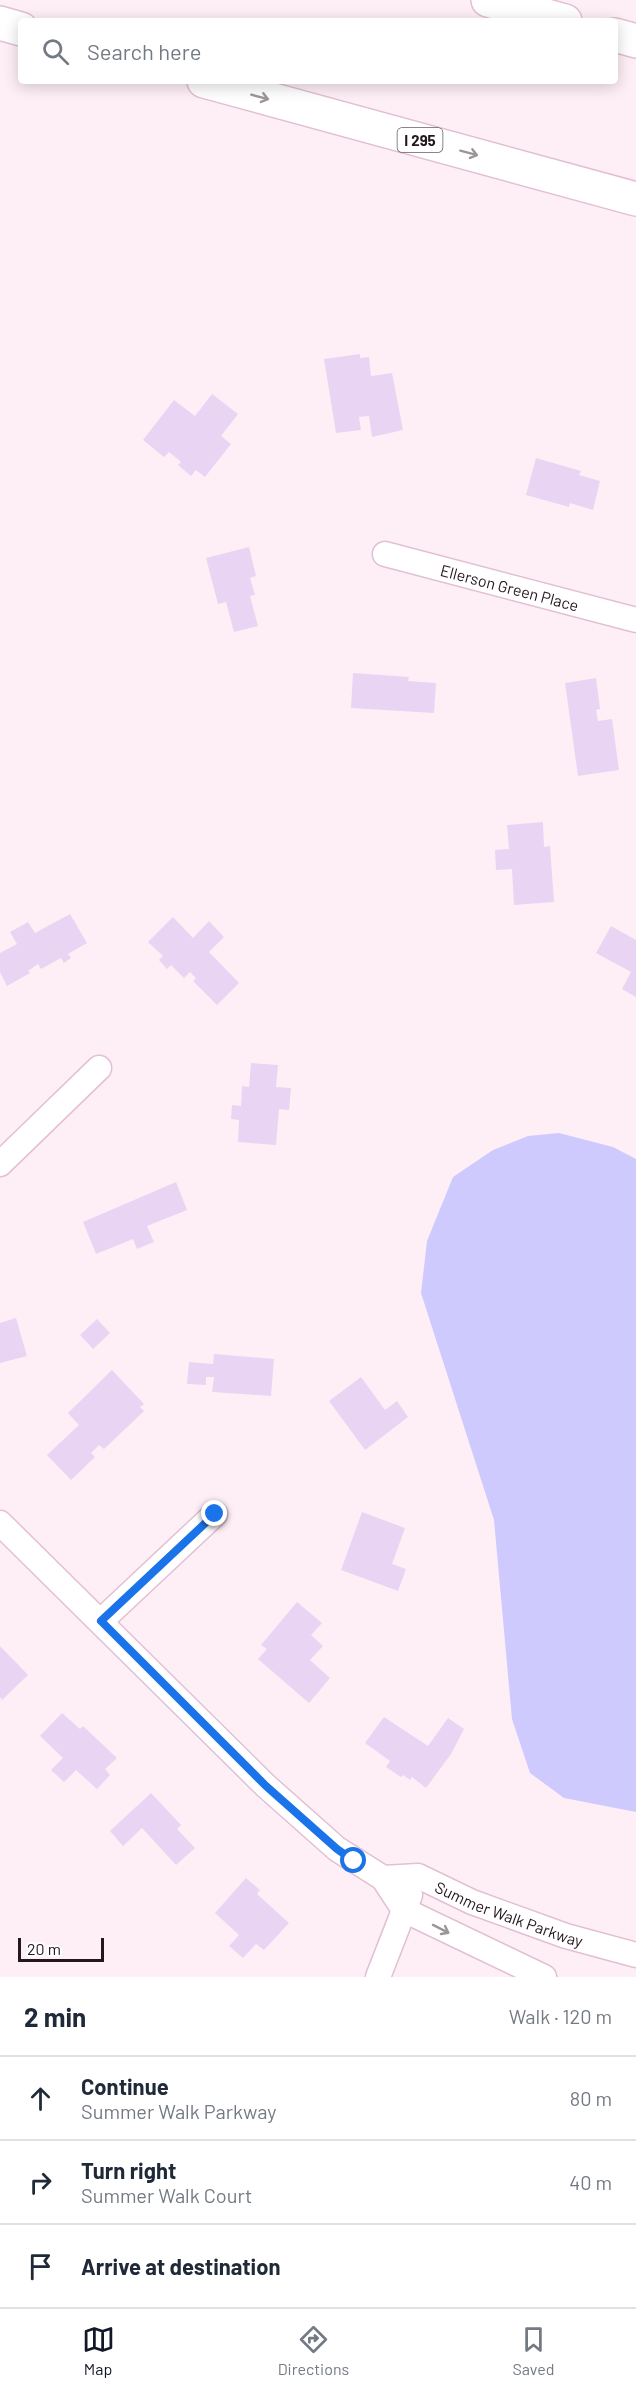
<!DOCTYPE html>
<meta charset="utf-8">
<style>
body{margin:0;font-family:Barlow,sans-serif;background:#f6f6f7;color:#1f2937}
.scale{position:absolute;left:18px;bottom:15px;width:86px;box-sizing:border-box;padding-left:6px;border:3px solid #23161d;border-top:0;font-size:16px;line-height:21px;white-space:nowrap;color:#23161d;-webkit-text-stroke:4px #fff;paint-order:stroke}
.stop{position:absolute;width:18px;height:18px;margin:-14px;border:4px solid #1a73e8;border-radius:50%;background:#fff}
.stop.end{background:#1a73e8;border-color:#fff;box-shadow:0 2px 6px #0008}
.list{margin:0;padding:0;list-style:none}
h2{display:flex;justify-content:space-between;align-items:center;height:78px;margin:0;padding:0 24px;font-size:26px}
h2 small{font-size:20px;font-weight:400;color:#747a83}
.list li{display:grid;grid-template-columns:39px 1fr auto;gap:18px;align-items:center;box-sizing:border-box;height:84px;padding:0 24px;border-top:2px solid #e0e1e3}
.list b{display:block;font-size:22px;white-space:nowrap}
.list p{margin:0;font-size:20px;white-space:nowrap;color:#747a83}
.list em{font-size:20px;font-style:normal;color:#747a83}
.icon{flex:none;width:33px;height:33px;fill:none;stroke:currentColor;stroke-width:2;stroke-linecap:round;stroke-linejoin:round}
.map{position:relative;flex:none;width:636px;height:1977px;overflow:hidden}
.search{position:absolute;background:#fff;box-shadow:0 3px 15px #0003;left:18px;right:18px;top:18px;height:66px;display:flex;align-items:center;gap:15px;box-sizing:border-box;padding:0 21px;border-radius:6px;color:#747a83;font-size:22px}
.sheet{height:330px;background:#fff}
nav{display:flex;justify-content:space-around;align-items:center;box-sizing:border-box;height:84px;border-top:2px solid #e0e1e3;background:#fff;font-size:16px;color:#747a83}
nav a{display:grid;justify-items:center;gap:3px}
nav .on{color:#111827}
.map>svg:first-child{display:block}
.water{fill:#cecafd}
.building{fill:#ead4f3}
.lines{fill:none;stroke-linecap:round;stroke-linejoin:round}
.minor-casing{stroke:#e3bfd3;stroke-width:27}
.motorway-casing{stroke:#e3bfd3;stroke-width:36}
.minor{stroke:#fff;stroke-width:24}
.motorway{stroke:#fff;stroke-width:33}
.oneway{stroke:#9c9699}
.route{stroke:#1a73e8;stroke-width:8}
.labels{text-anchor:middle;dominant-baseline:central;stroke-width:4.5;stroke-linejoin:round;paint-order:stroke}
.shield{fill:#fff;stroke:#655c61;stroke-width:1.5}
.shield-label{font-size:15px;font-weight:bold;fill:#23161d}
.street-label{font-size:16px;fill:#23161d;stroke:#fff}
</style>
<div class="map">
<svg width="636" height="1977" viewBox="0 0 636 1977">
<rect width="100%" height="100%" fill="#feeff7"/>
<path class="water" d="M559 1133 613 1147 636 1159V1812L564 1798 530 1773 512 1719 494 1520 421 1293 427 1241 453 1177 493 1150 528 1136Z"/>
<g class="building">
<path d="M360 354V358L369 357 371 376 392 373 403 430 372 437 369 416 359 417 361 430 336 433 324 359Z"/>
<path d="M212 394 238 414 221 436 231 444 205 477 196 470 191 476 178 465 181 462 169 452 164 457 143 440 174 400 195 416Z"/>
<path d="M536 458 581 471 579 475 600 481 593 510 570 503 569 507 526 495Z"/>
<path d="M249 547 256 576 250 578 255 595 250 596 258 626 234 632 226 602 218 604 206 558Z"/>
<path d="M353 673 409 677 408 681 436 683 434 713 351 708Z"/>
<path d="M596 678 600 709 596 710 598 721 612 719 619 770 578 776 565 683Z"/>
<path d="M543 822 544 847 550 846 554 902 514 905 512 869 496 870 495 850 509 849 507 825Z"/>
<path d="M70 914 87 943 68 954 71 958 64 963 61 958 41 969 38 964 28 971 30 973 7 986 0 972V953L17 944 10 932 28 922 35 933Z"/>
<path d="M173 917 193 938 209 921 224 937 209 952 239 983 217 1005 193 981 196 978 190 972 184 978 171 965 167 969 159 960 163 956 148 942Z"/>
<path d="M611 926 636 940V997L622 989 631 972 596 953Z"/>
<path d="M251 1063 278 1065 276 1087 291 1088 289 1110 279 1109 276 1145 238 1142 239 1120 231 1119 232 1105 241 1106 242 1086 249 1087Z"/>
<path d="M176 1182 187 1210 147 1226 154 1242 137 1249 133 1239 96 1254 83 1222Z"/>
<path d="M16 1318 27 1356 0 1363V1323Z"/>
<path d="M97 1319 110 1333 93 1349 80 1335Z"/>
<path d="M214 1354 274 1359 271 1396 212 1392 214 1377H206V1385L187 1384 189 1362 213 1364Z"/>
<path d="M112 1370 144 1404 140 1407 144 1411 104 1449 99 1445 91 1453 95 1457 71 1480 47 1455 79 1425 68 1413Z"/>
<path d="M361 1377 385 1410 397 1401 408 1417 365 1450 329 1401Z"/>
<path d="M362 1512 405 1528 392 1564 406 1569 398 1591 341 1570Z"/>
<path d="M297 1602 322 1623 311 1635 323 1646 310 1660 330 1678 309 1703 258 1659 267 1649 261 1645Z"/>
<path d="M0 1646 28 1675 2 1700 0 1697Z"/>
<path d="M62 1713 80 1729 83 1726 117 1758 105 1769 110 1775 97 1789 76 1770 64 1782 51 1770 63 1758 40 1736Z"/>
<path d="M384 1717 428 1746 448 1718 464 1729 451 1754 426 1788 412 1777 410 1780 403 1775 401 1777 386 1767 390 1761 365 1743Z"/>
<path d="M151 1793 181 1825 177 1829 195 1848 176 1865 142 1828 123 1846 110 1831Z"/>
<path d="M246 1878 260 1890 257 1894 289 1923 264 1950 256 1944 243 1958 229 1946 239 1935 215 1913Z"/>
</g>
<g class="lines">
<g class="minor-casing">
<g id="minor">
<path id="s1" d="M385 554 636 620"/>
<path d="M0 1164 99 1068"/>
<path d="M0 1523 266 1786 337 1849 383 1878 404 1910 544 1977"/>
<path d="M101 1621 215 1514"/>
<path id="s2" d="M383 1878 418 1876 472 1902 566 1936 636 1955"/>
<path d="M378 1977 410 1895"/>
</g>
</g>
<g class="motorway-casing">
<g id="motorway">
<path d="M488 0 565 21"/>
<path d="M0 23 21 29"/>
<path d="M615 35 636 41"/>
<path d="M204 81 636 199"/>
</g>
</g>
<use href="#minor" class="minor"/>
<use href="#motorway" class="motorway"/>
</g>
<defs><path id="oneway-shaft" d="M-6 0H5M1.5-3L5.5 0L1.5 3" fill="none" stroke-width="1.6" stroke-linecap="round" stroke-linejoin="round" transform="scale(1.5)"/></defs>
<g class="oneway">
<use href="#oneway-shaft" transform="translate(260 97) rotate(15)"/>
<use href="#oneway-shaft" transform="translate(469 153) rotate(15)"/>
<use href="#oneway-shaft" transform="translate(441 1929) rotate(27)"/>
</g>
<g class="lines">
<path class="route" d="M215 1514 101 1621 266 1786 337 1849 354 1861"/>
</g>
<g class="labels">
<rect class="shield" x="397.5" y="128" width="45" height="24" rx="4.5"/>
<g class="shield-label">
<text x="420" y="140">I 295</text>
</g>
<g class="street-label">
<text stroke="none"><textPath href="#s1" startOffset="129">Ellerson Green Place</textPath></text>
<text stroke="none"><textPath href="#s2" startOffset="134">Summer Walk Parkway</textPath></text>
</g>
</g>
</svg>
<div class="scale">20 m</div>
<div class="stop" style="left:354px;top:1861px"></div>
<div class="stop end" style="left:215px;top:1514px"></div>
<div class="search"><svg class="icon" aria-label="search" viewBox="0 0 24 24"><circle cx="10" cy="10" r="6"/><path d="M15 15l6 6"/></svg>Search here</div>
</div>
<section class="sheet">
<h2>2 min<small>Walk · 120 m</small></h2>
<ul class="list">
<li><svg class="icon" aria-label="ahead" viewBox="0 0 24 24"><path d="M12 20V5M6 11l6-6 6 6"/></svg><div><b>Continue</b><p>Summer Walk Parkway</p></div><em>80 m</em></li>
<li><svg class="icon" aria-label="right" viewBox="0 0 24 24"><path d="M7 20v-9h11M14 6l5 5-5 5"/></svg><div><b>Turn right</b><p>Summer Walk Court</p></div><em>40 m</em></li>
<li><svg class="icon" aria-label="arrive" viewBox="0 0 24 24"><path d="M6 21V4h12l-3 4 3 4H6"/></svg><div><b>Arrive at destination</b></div></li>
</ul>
</section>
<nav>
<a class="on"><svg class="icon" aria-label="map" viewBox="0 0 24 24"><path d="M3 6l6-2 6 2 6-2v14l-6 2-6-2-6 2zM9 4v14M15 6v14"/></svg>Map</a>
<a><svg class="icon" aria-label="directions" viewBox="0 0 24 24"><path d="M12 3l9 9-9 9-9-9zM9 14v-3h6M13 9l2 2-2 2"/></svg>Directions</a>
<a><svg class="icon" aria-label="saved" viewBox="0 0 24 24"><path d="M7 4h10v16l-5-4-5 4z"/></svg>Saved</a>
</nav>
